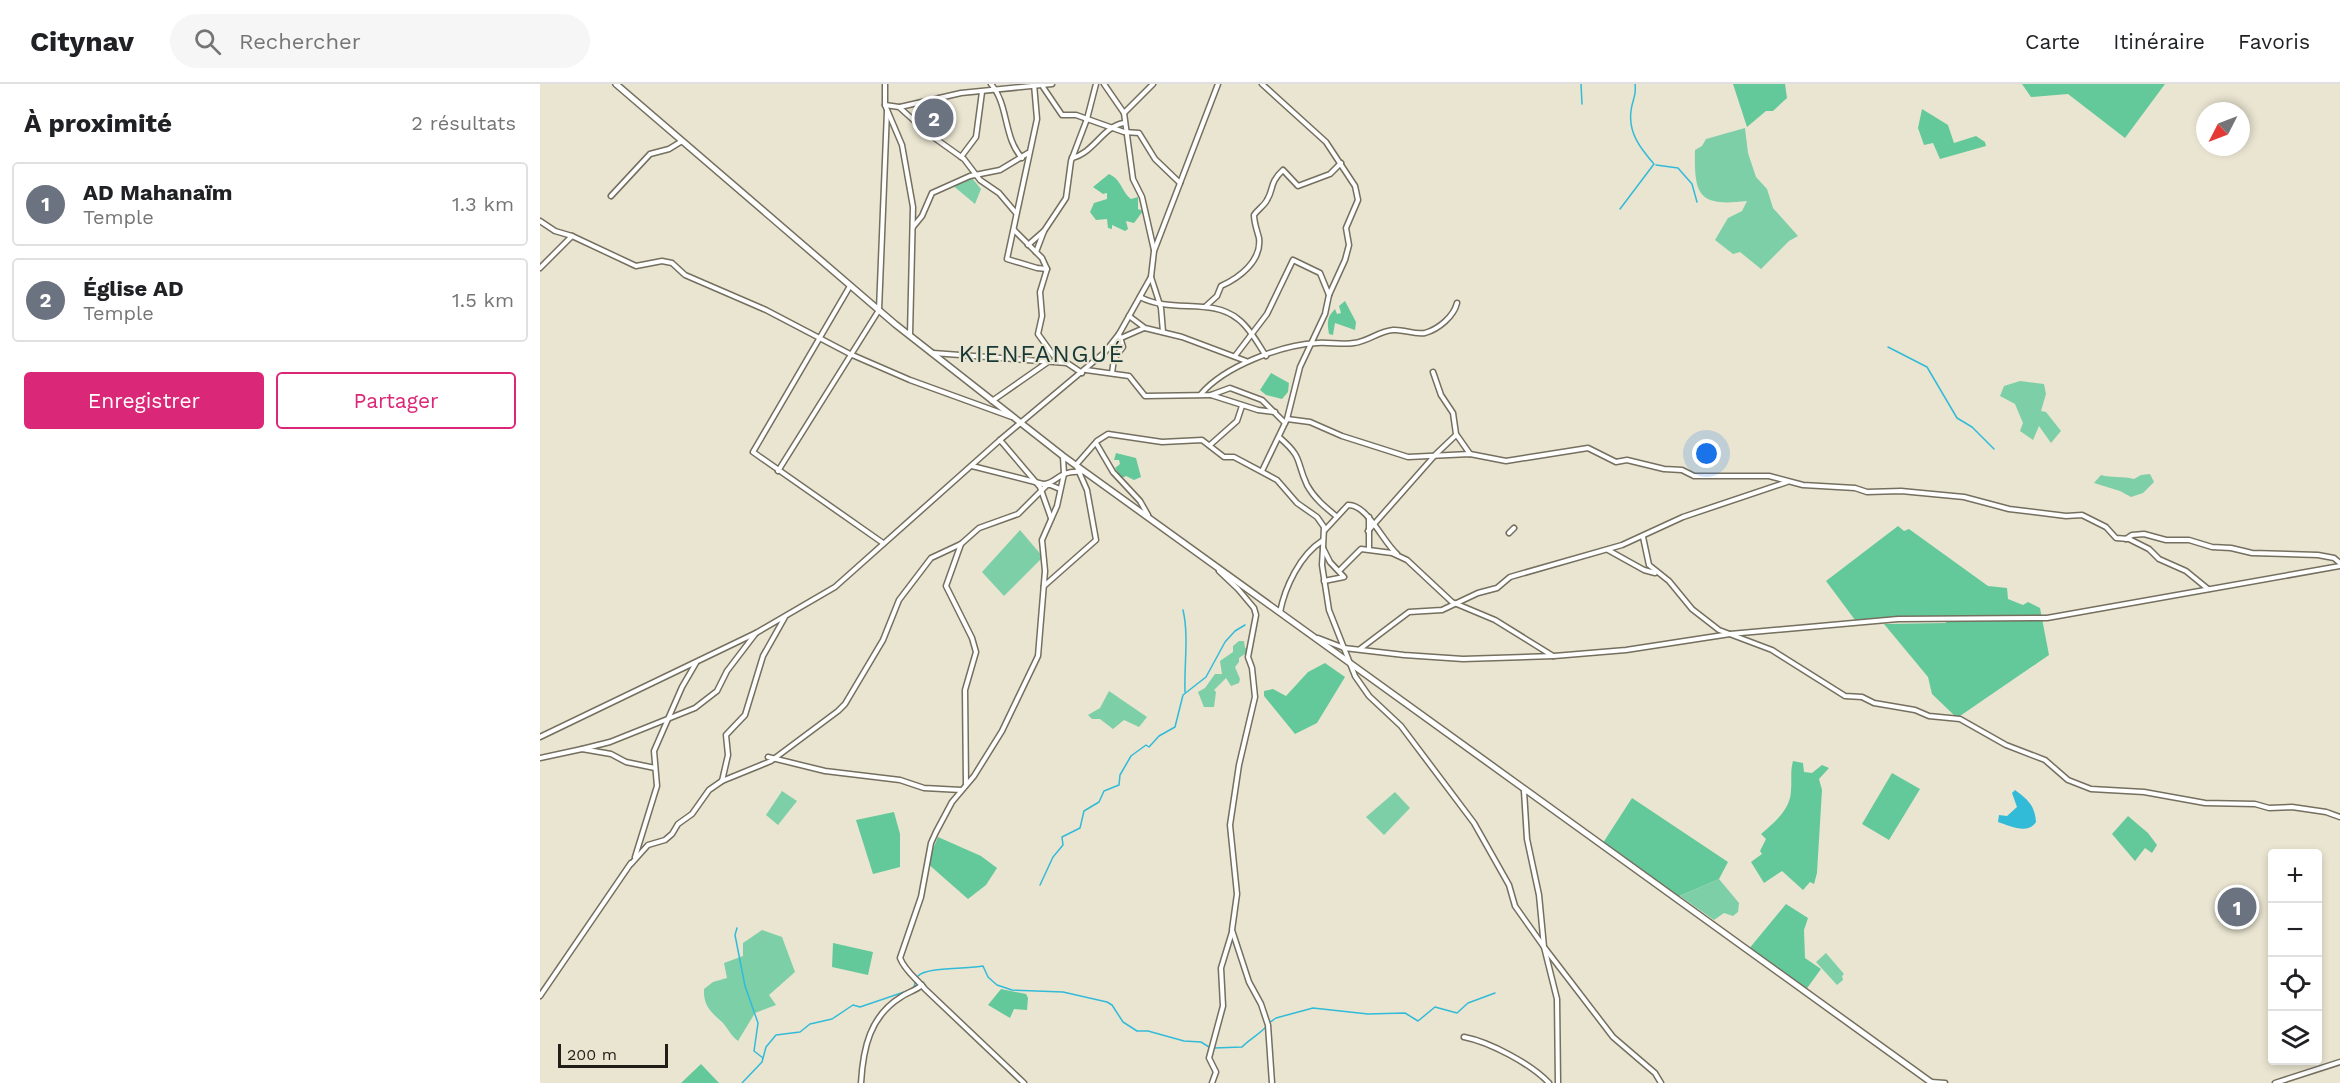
<!DOCTYPE html>
<html lang="fr">
<meta charset="utf-8">
<style>
body{margin:0;font-family:"Work Sans",sans-serif;background:#f6f6f6;color:#202124}
.controls{position:absolute;right:18px;bottom:18px;display:grid;overflow:hidden;border-radius:6px;box-shadow:0 3px 9px #0003}
.controls button{width:54px;height:54px;display:grid;place-items:center;padding:0;border:0;border-bottom:2px solid #e0e0e0;background:#fff;color:#202124;font:30px sans-serif}
.compass{position:absolute;left:1656px;top:18px;width:54px;height:54px;border-radius:50%;background:#fff;box-shadow:0 3px 9px #0003;rotate:228deg}
.scale{position:absolute;left:18px;bottom:15px;width:110px;box-sizing:border-box;padding-left:6px;border:3px solid #201e17;border-top:0;font-size:16px;line-height:21px;white-space:nowrap;color:#201e17;-webkit-text-stroke:4px #eae5d1;paint-order:stroke}
.you{position:absolute;left:1167px;top:370px;width:21px;height:21px;margin:-15px;border:4px solid #fff;border-radius:50%;background:#1a73e8;box-shadow:0 0 0 9px #1a73e833}
.badge{display:grid;place-items:center;width:39px;height:39px;border-radius:50%;background:#db2777;color:#fff;font-size:20px;font-weight:700}
.pin{position:absolute;translate:-50% -50%;border:3px solid #fff;box-shadow:0 2px 6px #0006}
.list{margin:0;padding:0;list-style:none}
h2{display:flex;justify-content:space-between;align-items:center;height:78px;margin:0;padding:0 24px;font-size:26px}
h2 small{font-size:20px;font-weight:400;color:#757577}
.list li{display:grid;grid-template-columns:39px 1fr auto;gap:18px;align-items:center;box-sizing:border-box;height:84px;margin:0 12px 12px;padding:0 12px;border:2px solid #e0e0e0;border-radius:6px}
.list b{display:block;font-size:22px;white-space:nowrap}
.list p{margin:0;font-size:20px;white-space:nowrap;color:#757577}
.list em{font-size:20px;font-style:normal;color:#757577}
.actions{display:flex;gap:12px;padding:18px 24px}
.actions a{flex:1;padding:14px 0;border:2px solid #db2777;border-radius:6px;text-align:center;font-size:21px;color:#db2777}
.actions .main{background:#db2777;color:#fff}
.icon{flex:none;width:33px;height:33px;fill:none;stroke:currentColor;stroke-width:2;stroke-linecap:round;stroke-linejoin:round}
.map{position:relative;flex:none;width:1800px;height:999px;overflow:hidden}
header{display:flex;align-items:center;gap:36px;box-sizing:border-box;height:84px;padding:0 30px;background:#fff;border-bottom:2px solid #e0e0e0}
header strong{font-size:28px}
nav{display:flex;gap:33px;margin-inline-start:auto;font-size:21px}
.search{width:420px;height:54px;background:#f6f6f6;display:flex;align-items:center;gap:15px;box-sizing:border-box;padding:0 21px;border-radius:33px;color:#757577;font-size:22px}
main{display:flex}
aside{flex:1;background:#fff}
.map>svg:first-child{display:block}
.green{fill:#7dcfa7}
.forest{fill:#63c99a}
.water{fill:#32bbd9}
.lines{fill:none;stroke-linecap:round;stroke-linejoin:round}
.stream{stroke:#32bbd9;stroke-width:1.5}
.minor-casing{stroke:#746f5e;stroke-width:7}
.secondary-casing{stroke:#746f5e;stroke-width:8}
.minor{stroke:#fff;stroke-width:4}
.secondary{stroke:#fff;stroke-width:5}
.labels{text-anchor:middle;dominant-baseline:central;stroke-width:4.5;stroke-linejoin:round;paint-order:stroke}
.quarter-label{font-size:24px;letter-spacing:1.5px;fill:#173835;stroke:#eae5d1}
</style>
<header>
<strong>Citynav</strong>
<div class="search"><svg class="icon" aria-label="search" viewBox="0 0 24 24"><circle cx="10" cy="10" r="6"/><path d="M15 15l6 6"/></svg>Rechercher</div>
<nav><a>Carte</a><a>Itinéraire</a><a>Favoris</a></nav>
</header>
<main>
<aside>
<h2>À proximité<small>2 résultats</small></h2>
<ul class="list">
<li><span class="badge" style="background:#6b7280">1</span><div><b>AD Mahanaïm</b><p>Temple</p></div><em>1.3 km</em></li>
<li><span class="badge" style="background:#6b7280">2</span><div><b>Église AD</b><p>Temple</p></div><em>1.5 km</em></li>
</ul>
<div class="actions"><a class="main">Enregistrer</a><a>Partager</a></div>
</aside>
<div class="map">
<svg width="1800" height="999" viewBox="0 0 1800 999">
<rect width="100%" height="100%" fill="#eae5d1"/>
<g class="green">
<path d="M1205 44 1208 69 1216 93 1227 105 1233 124 1258 152 1249 157 1221 185 1200 168 1193 170 1175 156 1188 134 1202 127 1207 117C1158 123 1154 111 1155 66L1162 62 1166 55Z"/>
<path d="M431 93 441 105 435 120 411 100Z"/>
<path d="M1480 297 1504 300 1506 310 1501 327 1506 328 1521 347 1511 359 1499 342 1493 356 1480 347 1483 339 1475 320 1460 312 1464 302Z"/>
<path d="M1610 390 1614 398 1603 409 1591 413 1580 407 1554 399 1561 391C1572 394 1582 392 1594 395L1601 391Z"/>
<path d="M480 446 503 473 464 512 442 488Z"/>
<path d="M699 557H704L705 564 708 563V568L699 574V578L695 583 700 595 699 599 691 602 686 594 674 606 676 608 674 623H664L658 608 665 604 675 590H682L680 577 693 568V562Z"/>
<path d="M569 607 607 633 599 643 584 636 573 645 560 635H552L548 631 560 624Z"/>
<path d="M242 707 257 717 238 741 226 731Z"/>
<path d="M855 708 870 724 844 751 826 733Z"/>
<path d="M1179 795 1199 819 1198 828 1193 832 1184 829 1174 836 1140 812Z"/>
<path d="M222 846 242 853 255 888 229 911 236 921 215 929 198 957C190 951 188 944 182 938 171 928 163 921 164 905L173 898 187 894 184 879 203 872V859Z"/>
<path d="M1286 869 1304 890 1302 892 1303 896 1297 901 1276 878Z"/>
</g>
<g class="forest">
<path d="M1193 0H1245L1247 14 1233 27H1226L1207 43Z"/>
<path d="M1482 0H1625L1585 54 1528 10 1491 13Z"/>
<path d="M1382 25 1408 41 1414 59 1436 52 1445 58 1446 62 1400 75 1393 59 1384 61 1378 44Z"/>
<path d="M569 90C582 96 581 107 591 115L598 113V125L603 127 594 139 586 137 588 145 585 147 572 141V145L568 144 567 135 556 136 550 128 554 119 567 115V109L563 110 553 103Z"/>
<path d="M805 217 816 238 815 246 795 239 793 251 789 250C787 238 787 233 795 225L797 230 801 229 799 222Z"/>
<path d="M731 289 749 299 748 308 742 315 726 311 720 306Z"/>
<path d="M576 369 596 374 601 393 594 396 586 392 582 394 575 384 580 380 579 376H574Z"/>
<path d="M1358 442 1364 447 1369 445 1448 502 1467 504 1468 515 1483 521 1488 518 1500 524 1509 571 1417 634 1392 610 1388 593 1344 540 1406 539V537L1372 535 1318 540 1286 497Z"/>
<path d="M785 579 805 593 777 639 755 650 724 612V607L733 605 746 612 768 588Z"/>
<path d="M1253 677 1263 679 1264 688 1272 689 1282 681 1289 684 1279 695 1282 706 1277 789 1274 800 1270 798 1263 806 1242 787 1224 799 1211 778 1222 770 1220 767 1226 755 1221 750C1234 739 1251 725 1251 706 1252 695 1250 688 1253 677Z"/>
<path d="M1352 689 1380 705 1349 756 1322 740Z"/>
<path d="M1092 714 1188 778 1179 795 1135 814 1061 762Z"/>
<path d="M354 728 360 750V783L333 790 316 736Z"/>
<path d="M1588 732 1608 749 1617 761 1612 769 1605 764 1595 777 1572 750Z"/>
<path d="M398 753 441 772 457 784 446 801 428 815 387 779Z"/>
<path d="M1246 820 1268 834 1264 846 1265 874 1281 885 1265 907 1208 866Z"/>
<path d="M293 859 333 868 328 891 292 883Z"/>
<path d="M461 905 486 910 488 914 487 926 474 925 470 934 448 921Z"/>
<path d="M161 980 179 999H141Z"/>
</g>
<path class="water" d="M1475 706C1487 715 1495 721 1496 738 1488 751 1470 742 1458 738L1459 731 1467 732 1477 723 1472 709Z"/>
<g class="lines">
<g class="stream">
<path d="M1041 0 1042 20"/>
<path d="M1116 81 1138 84 1152 100 1157 118"/>
<path d="M1080 125 1114 80C1101 65 1088 49 1091 27 1092 16 1097 12 1095 0"/>
<path d="M1348 263 1387 283 1417 334 1432 343 1454 365"/>
<path d="M643 526C649 552 644 580 645 608"/>
<path d="M500 801 513 773 523 761 522 753 540 744 544 727 559 718 564 707 579 701 580 691 591 672 606 661 609 663 619 652 635 643 643 611 666 593 685 558 695 547 705 541"/>
<path d="M197 844 195 851 205 902 218 939 214 967 223 974"/>
<path d="M729 939 736 934 773 924 828 930 865 929 878 937 895 923 917 929 928 919 955 909"/>
<path d="M674 964 702 963C709 956 718 951 726 943"/>
<path d="M202 999 222 978 226 963 236 951 260 948 270 940 292 935 313 921 320 923 373 905C376 900 374 896 378 892 386 883 428 885 443 882L448 893 457 901 472 906 523 908 567 918 572 921 583 938 597 947H608L644 957 661 958 669 963"/>
</g>
<g class="minor-casing">
<g id="minor">
<path d="M345 0V21L362 61 373 123 370 251"/>
<path d="M451 0C469 21 463 53 482 74"/>
<path d="M494 0 497 35 467 175 497 184 507 185"/>
<path d="M564 0 584 29 593 95 602 113 614 166"/>
<path d="M503 3 522 31H536L584 48 599 49 615 75 640 99"/>
<path d="M345 21 359 23 389 50 424 75 440 96 459 109 476 129"/>
<path d="M360 23 421 9 512 0"/>
<path d="M584 29 613 0"/>
<path d="M421 73 436 53 442 8"/>
<path d="M532 74C554 69 563 42 584 39"/>
<path d="M71 112 110 70 129 65 142 57"/>
<path d="M0 137 15 147 32 152 96 182 122 177 132 179 145 191 226 226 310 270 370 296 472 333"/>
<path d="M373 143 382 132 392 109 430 92 460 86 488 69"/>
<path d="M474 146 502 174 507 185 500 208 502 232 498 250 513 271 527 279"/>
<path d="M488 161 504 147 526 114 531 77 547 35 556 0"/>
<path d="M496 168 504 147"/>
<path d="M0 184 32 152"/>
<path d="M611 193 621 224 623 248"/>
<path d="M310 202 213 368 343 459"/>
<path d="M600 213C632 230 671 213 698 235 710 244 718 260 726 272"/>
<path d="M666 222 677 212 681 202C699 194 722 177 719 154 717 146 714 139 714 131 718 125 724 122 727 116 734 105 729 99 743 86L758 102 790 90 801 79"/>
<path d="M589 232 605 244 642 253 706 277"/>
<path d="M581 254 604 244"/>
<path d="M393 269 527 279 542 289"/>
<path d="M695 272 727 230 753 176 780 189 789 211"/>
<path d="M546 286 589 292 605 312 671 311 690 304 722 316 745 339"/>
<path d="M893 288 901 311 913 329 916 350 930 370"/>
<path d="M572 289 574 275 583 263 579 250"/>
<path d="M661 310C685 282 741 261 777 259 789 258 802 261 814 259 827 258 839 247 853 246 864 245 874 251 885 249 899 245 914 232 917 219"/>
<path d="M671 311 718 326 735 328"/>
<path d="M452 317 508 278"/>
<path d="M747 335 770 338 802 352 868 373 930 370 966 377 1048 364 1076 378 1087 376 1124 385 1142 386 1154 392H1229L1263 401 1315 404 1327 408 1361 407 1424 413 1469 425 1526 432 1542 431 1566 443 1576 454 1589 455 1609 465 1619 475 1646 487 1668 505"/>
<path d="M739 353C764 375 755 375 767 401 774 414 785 423 796 432"/>
<path d="M460 356 500 403 511 434"/>
<path d="M556 359 573 388 600 417 608 431"/>
<path d="M670 361 697 337 702 322"/>
<path d="M432 382 503 400C517 400 517 386 541 388"/>
<path d="M238 387 339 226 347 27"/>
<path d="M722 387 747 335 760 283 785 230 789 211 805 176 809 161 806 144 818 116 815 102 786 58 722 0"/>
<path d="M829 433V465"/>
<path d="M785 446 808 421C827 420 843 458 857 470"/>
<path d="M828 447 896 370 916 351"/>
<path d="M969 449 974 444"/>
<path d="M1103 453 1109 481 1129 497 1152 525 1179 546 1232 566 1305 612 1322 613 1334 619 1375 626 1389 632 1420 635 1466 661 1505 676 1528 696 1551 705 1604 708 1665 719 1715 720 1729 724 1752 723 1786 728 1800 733"/>
<path d="M1586 455 1592 451 1604 450 1626 456H1649L1672 463 1691 464 1712 469 1778 471 1794 474 1800 479"/>
<path d="M421 460 406 502 432 554 436 568 425 606 426 700"/>
<path d="M783 464 782 481 789 526 815 592 829 612 861 642 934 739 969 801 975 822 1004 863 1017 915 1018 999"/>
<path d="M1068 466 1104 486 1115 489"/>
<path d="M679 487 698 505 714 524 716 531 708 573 712 584 715 613 699 681 690 741 697 810 692 846 709 898 721 920 728 941 732 999"/>
<path d="M799 487 821 465 852 469 867 476 912 518 955 536 1013 572"/>
<path d="M504 502 556 456 547 406 536 381 557 357 568 350 622 358 662 356 684 373H694L737 396 757 419 777 433 784 443 783 464 790 478 804 493 784 497"/>
<path d="M740 528C745 503 760 471 782 457"/>
<path d="M778 554 804 564 864 571 923 575 1014 572 1086 566 1190 550 1358 535 1507 534 1800 482"/>
<path d="M820 565 869 528 902 526 938 509 957 504 970 493 1082 461 1143 433 1247 398"/>
<path d="M0 653 216 549 295 503 460 356 565 268 579 250 611 193 614 167 678 0"/>
<path d="M42 665 70 658 155 624 177 607 187 587 216 549"/>
<path d="M228 673 285 687 360 696 384 704 421 706"/>
<path d="M0 674 42 665 71 670 86 678 115 684"/>
<path d="M182 697 188 671 186 651 205 631 223 572 245 533"/>
<path d="M984 707 987 755 999 811 1004 863 1073 953 1115 989 1121 999"/>
<path d="M95 773 117 702 114 667 142 603 156 579"/>
<path d="M91 780 108 761 125 756 132 750 138 740 152 730 169 706 182 697 231 677 298 627 305 620 343 556 359 516 391 474 421 460 439 444 478 430 508 400 520 405"/>
<path d="M0 912 91 779"/>
<path d="M924 953C950 958 991 980 1009 999"/>
<path d="M1391 998 1405 999"/>
<path d="M321 999C323 964 330 932 361 913 368 908 375 907 382 901"/>
<path d="M484 999 385 905C376 894 365 887 360 874L381 813 391 759 396 748 412 718 434 692 462 647 498 572 505 487 502 456 517 422 524 390 523 373"/>
<path d="M672 999 676 988 669 974 683 922 681 884 692 848"/>
<path d="M1735 999 1800 978"/>
</g>
</g>
<g class="secondary-casing">
<path id="secondary" d="M76 0 355 240 523 372 1392 999"/>
</g>
<use href="#minor" class="minor"/>
<use href="#secondary" class="secondary"/>
</g>
<g class="labels">
<g class="quarter-label">
<text x="502" y="270">KIENFANGUÉ</text>
</g>
</g>
</svg>
<div class="controls">
<button>+</button>
<button>−</button>
<button><svg class="icon" aria-label="locate" viewBox="0 0 24 24"><circle cx="12" cy="12" r="6"/><path d="M12 2v4M12 18v4M2 12h4M18 12h4"/></svg></button>
<button><svg class="icon" aria-label="layers" viewBox="0 0 24 24"><path d="M12 4l9 5-9 5-9-5zM3 14l9 5 9-5"/></svg></button>
</div>
<svg class="compass" viewBox="-18 -18 36 36"><path d="M0-13l5 13h-10z" fill="#e53935"/><path d="M0 13l5-13h-10z" fill="#757577"/></svg>
<div class="scale">200 m</div>
<div class="you"></div>
<div class="pin badge" style="left:1697px;top:823px;background:#6b7280">1</div>
<div class="pin badge" style="left:394px;top:34px;background:#6b7280">2</div>
</div>
</main>
